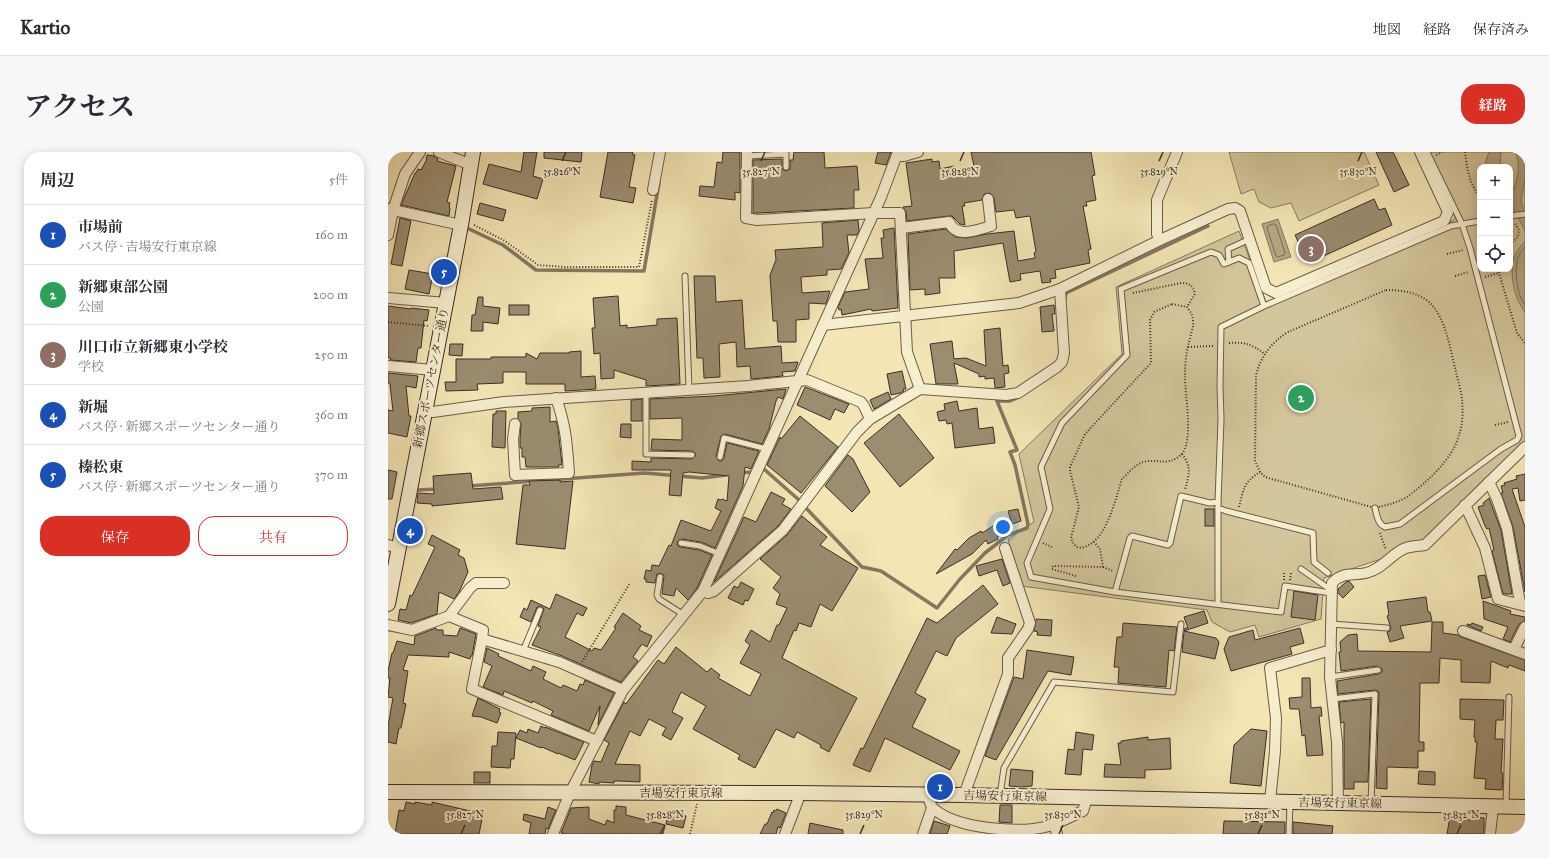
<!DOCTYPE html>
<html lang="ja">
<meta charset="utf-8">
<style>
body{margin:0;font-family:"IM FELL Great Primer","Noto Serif JP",serif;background:#f7f7f7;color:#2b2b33}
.controls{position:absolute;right:12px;top:12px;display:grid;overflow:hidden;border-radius:8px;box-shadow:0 2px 10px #0003}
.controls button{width:36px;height:36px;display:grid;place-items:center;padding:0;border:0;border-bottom:1px solid #e1e1e2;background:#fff;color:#2b2b33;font:20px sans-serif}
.you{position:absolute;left:615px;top:375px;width:14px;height:14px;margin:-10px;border:3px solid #fff;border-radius:50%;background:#1a73e8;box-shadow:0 0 0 6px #1a73e833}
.badge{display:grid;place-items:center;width:26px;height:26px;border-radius:50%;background:#d93025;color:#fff;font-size:13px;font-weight:700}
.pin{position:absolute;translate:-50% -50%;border:2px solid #fff;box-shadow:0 1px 4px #0006}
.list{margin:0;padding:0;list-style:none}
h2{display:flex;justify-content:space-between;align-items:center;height:52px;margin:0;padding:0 16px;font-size:17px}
h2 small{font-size:13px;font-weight:400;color:#7c7c81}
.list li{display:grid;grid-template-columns:26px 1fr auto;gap:12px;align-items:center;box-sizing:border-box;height:60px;padding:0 16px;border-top:1px solid #e1e1e2}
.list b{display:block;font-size:15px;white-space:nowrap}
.list p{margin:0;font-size:13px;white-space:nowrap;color:#7c7c81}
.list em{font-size:13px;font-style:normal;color:#7c7c81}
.actions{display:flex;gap:8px;padding:12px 16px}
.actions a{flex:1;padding:9px 0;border:1px solid #d93025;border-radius:16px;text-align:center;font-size:14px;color:#d93025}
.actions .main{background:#d93025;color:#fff}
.icon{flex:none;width:22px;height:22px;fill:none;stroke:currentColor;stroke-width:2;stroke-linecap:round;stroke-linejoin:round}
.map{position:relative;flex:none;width:1137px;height:682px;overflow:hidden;border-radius:16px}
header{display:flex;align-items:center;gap:24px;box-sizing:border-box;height:56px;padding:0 20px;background:#fff;border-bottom:1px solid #e1e1e2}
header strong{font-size:19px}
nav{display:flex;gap:22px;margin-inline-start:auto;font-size:14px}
.intro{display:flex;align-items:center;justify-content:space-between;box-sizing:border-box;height:96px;padding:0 24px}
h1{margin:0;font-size:28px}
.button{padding:10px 18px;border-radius:16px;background:#d93025;color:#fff;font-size:14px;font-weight:700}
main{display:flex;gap:24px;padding:0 24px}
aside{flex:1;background:#fff;border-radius:16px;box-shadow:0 2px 10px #0003}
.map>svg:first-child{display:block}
.green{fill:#d4c69c;stroke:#887a62;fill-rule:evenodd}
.water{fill:#b5a784;stroke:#85775f}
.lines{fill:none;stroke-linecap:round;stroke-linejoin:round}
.shore{stroke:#786a56;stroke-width:1}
.stream{stroke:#85775f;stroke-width:3.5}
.building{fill:#9b8d70;stroke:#3c2e27}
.lane-casing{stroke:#6a5c4a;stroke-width:7}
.street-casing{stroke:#6a5c4a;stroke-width:12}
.secondary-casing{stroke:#3c2e27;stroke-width:16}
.path{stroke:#3c2e27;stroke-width:2;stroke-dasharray:1 2;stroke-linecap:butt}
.lane{stroke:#f7eece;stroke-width:5}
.street{stroke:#f7eece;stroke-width:10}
.secondary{stroke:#f7eece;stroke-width:14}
.ticks{fill:none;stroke:#3c2e27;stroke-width:1.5}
.labels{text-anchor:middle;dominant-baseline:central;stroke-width:4;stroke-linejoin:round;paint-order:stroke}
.street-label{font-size:12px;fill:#3c2e27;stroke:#f7eece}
.ticks-label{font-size:10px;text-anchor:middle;fill:#3c2e27;stroke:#f7eece;stroke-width:4;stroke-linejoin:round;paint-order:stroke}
</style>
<header>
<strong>Kartio</strong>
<nav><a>地図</a><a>経路</a><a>保存済み</a></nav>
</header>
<div class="intro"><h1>アクセス</h1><a class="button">経路</a></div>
<main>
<aside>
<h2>周辺<small>5件</small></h2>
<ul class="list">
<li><span class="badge" style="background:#1a4fb4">1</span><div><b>市場前</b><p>バス停 · 吉場安行東京線</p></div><em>160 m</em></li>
<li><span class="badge" style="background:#2e9e5b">2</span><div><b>新郷東部公園</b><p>公園</p></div><em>200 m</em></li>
<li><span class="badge" style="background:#8d6e63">3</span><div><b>川口市立新郷東小学校</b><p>学校</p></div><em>250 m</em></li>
<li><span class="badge" style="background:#1a4fb4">4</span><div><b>新堀</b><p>バス停 · 新郷スポーツセンター通り</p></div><em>360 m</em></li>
<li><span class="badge" style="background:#1a4fb4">5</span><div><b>榛松東</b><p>バス停 · 新郷スポーツセンター通り</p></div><em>370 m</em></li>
</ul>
<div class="actions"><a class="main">保存</a><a>共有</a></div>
</aside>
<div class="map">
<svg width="1137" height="682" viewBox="0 0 1137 682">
<rect width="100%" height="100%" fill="#f3e5b4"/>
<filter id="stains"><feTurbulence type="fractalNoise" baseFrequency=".005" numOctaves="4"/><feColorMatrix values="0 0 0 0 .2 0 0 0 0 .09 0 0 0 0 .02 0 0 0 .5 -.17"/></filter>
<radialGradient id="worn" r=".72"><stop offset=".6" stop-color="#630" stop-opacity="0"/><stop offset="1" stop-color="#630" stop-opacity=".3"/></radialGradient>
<g class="green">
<path d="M841 0H976L991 33 911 69 903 51 883 56 871 50 866 37 853 42Z"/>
<path d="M1036 0H1137V289L1084 339 1034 391 999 405 936 426 933 467 871 485 867 473 842 480 824 470 819 458 633 434 620 387 646 370 631 302 734 202 728 135 851 79 878 150 1066 68 1067 65ZM1092 15H1122V117H1092Z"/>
</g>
<g class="water">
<path d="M1101 0H1113L1112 15H1097L1098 9Z"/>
<path d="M1127 0H1137V27L1133 48 1137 65V79L1122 50V37L1125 38C1130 28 1133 11 1127 0Z"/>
<path d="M890 67 903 105 886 110 874 72Z"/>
<path d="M1137 89V160C1126 146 1121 122 1126 105 1128 99 1133 94 1137 89Z"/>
</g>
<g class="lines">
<g class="shore">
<path d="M886 72 888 73 897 101 896 103 890 105 888 104 879 76 880 74Z"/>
<path d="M1137 95C1134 99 1131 102 1130 106 1126 118 1129 144 1137 153"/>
</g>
<g class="stream">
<path d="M79 76 115 93 148 118 256 119 271 31"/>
<path d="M677 146 678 141 820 74"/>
<path d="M377 318 411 348"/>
<path d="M352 321 363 320"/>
<path d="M81 334 257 321 314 326 338 323"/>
<path d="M30 338 49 337"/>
<path d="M418 356 474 415 493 419 549 456 572 427 597 401 620 383 639 376 640 372 627 313 622 300 629 298 609 249H622L631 245"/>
</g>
</g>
<g class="building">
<path d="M136 0H149L145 24 155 27 149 47 95 32 101 12 133 20Z"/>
<path d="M156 0H194L193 10 156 6Z"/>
<path d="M220 0H245L244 2 247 3 241 35 248 36 245 51 212 45Z"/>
<path d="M335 0H352V41L347 40V48L311 44 312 34 326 35 329 10 334 11Z"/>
<path d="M406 0H436L437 16 469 14 471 38H466V56L369 61H365V8L394 7V17L398 19 402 17V8H405Z"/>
<path d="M490 0H503L498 13 487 11Z"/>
<path d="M583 0H703L707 23 704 24 708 48 698 50 699 54H695L703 97 700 98 702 111 667 118 668 126 662 127 663 130 654 131 652 119 632 122 633 128 622 130 615 91 566 99 567 126H551L552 141 537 143V137L522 138 520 82 558 77 567 85 579 86 599 82 626 79 630 109 647 106 646 101 648 100 642 64 628 66 626 58 608 60 606 46 602 41 596 42 594 48 576 51 577 54H574L577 73 572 72 564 64H561L519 69 518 60 515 55 524 54 518 11 544 7V10L551 9 552 17 566 14V18L586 14Z"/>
<path d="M988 0H1005L1021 33 1006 40Z"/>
<path d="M39 3 46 4 50 7 49 9 68 14 59 50 62 51 61 55 62 56 61 64 13 53 27 21H28L30 17 33 18 38 9Z"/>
<path d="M986 47 991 58 997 56 1004 73 920 111 907 83Z"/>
<path d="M92 51 118 58 115 69 89 62Z"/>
<path d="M12 66 23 69 14 114 3 112Z"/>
<path d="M470 68 471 79 469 83H459L461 101 453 117 439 118V123L413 125 414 141 442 139 438 152 421 151V167L408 168V190H390L389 169H385L382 123 388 108 387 98 435 95 434 71Z"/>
<path d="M506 76 510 156 484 159 483 157 454 163 453 157 451 158 450 155 457 140 481 137 477 107 495 106 493 86H496L495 78Z"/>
<path d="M21 118 45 122 41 142 17 137Z"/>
<path d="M306 124H327L328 150 354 148 357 197 393 194 394 211 410 210 407 219 394 220 395 224 363 227 362 214 349 215 348 190 331 192 332 225 316 226 315 206H309Z"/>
<path d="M230 144 232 174 239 173V176L269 173V167L289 166 292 232 258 234V228L226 218V226L213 227 212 201 206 202 204 176H207L205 146Z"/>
<path d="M90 145H95V154L112 156 110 172 95 170V179H83L84 163H87Z"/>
<rect x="121" y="153" width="20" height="10"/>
<path d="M666 153 667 162H664L666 179 654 180 652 155Z"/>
<path d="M0 154 23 157V156L41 158 39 169 36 168 33 196H30L28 210 2 208 3 206H0Z"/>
<path d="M612 176 615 214 620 213 621 221 616 222 617 235 607 236 606 226 597 227V224L591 225V222L566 211 570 232H548L542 192 564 189 566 207 578 206 598 214 596 178Z"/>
<path d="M62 192H75L74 204 61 203Z"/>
<path d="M193 199V225L207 224 208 237 177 239V232H138V220H115V231L89 232 90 238 58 239 57 230H68V207H103V205H138V201L149 207 152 201H181V200Z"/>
<path d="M514 219 518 237H515L516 239 512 241 503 243 499 222Z"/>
<path d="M0 221 30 224 28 236 18 234 21 264H23L19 285 0 281V258L5 259 2 232 0 231Z"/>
<path d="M417 235 461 252 456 261 447 257 442 268 409 253Z"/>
<path d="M398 237 395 247 390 245 388 249 381 277 374 292 337 282 333 284 328 304 331 309H334L336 306 339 291 371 299 363 317 357 315 355 334 327 396 313 390 294 387 290 389 289 393 292 395 311 398 324 403 309 436 300 448 288 436 286 444 274 442 276 423 272 421 269 422 267 431 258 430V427H256L258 418 263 419 264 413 271 414 281 393 283 394 293 368 323 379 333 359 327 356 330 347 333 348 334 347 339 349 341 324 301 320 295 321 293 344 281 343 283 318H244V309L263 310V306L304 307 308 303 307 301 304 299 263 298 264 287 294 288V266L262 267V247L326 244Z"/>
<path d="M500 240 503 247 486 257 482 248Z"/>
<path d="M254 247V269H243V248Z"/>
<path d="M569 249 571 259 589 256 591 277 605 275 607 291 567 296 564 271 559 272 558 268 551 269 549 260 557 258 556 252Z"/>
<path d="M162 255V270L168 269 170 276 174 313H170L171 315H138L137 305H134V296H132V287L133 272 130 267V260L144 259V256Z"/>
<path d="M108 259H118L117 296 104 295 105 262H108Z"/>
<path d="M511 262 546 306 512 335 476 291Z"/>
<path d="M412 264 450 295 413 341 379 313 392 285 393 287Z"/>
<path d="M233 272H243V286L232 285Z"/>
<path d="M460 303 465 307 482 340 464 360 437 334Z"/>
<path d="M0 318 9 320 4 347H0Z"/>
<path d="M83 321 85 337 113 335 115 347 44 354V352L29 351 30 341 46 342 45 324Z"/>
<path d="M1137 322V348L1132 349 1130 336 1124 337 1137 375V440L1125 375 1113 341H1115L1113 334 1117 333 1116 331 1129 327 1128 324Z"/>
<path d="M172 328V330L185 329 177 397 128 392 135 333H142L141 329Z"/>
<path d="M383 340 397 347 394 352 403 357 390 374 326 430 356 365 368 370Z"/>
<path d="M1101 346 1113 378 1124 442H1115L1104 399 1106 398 1101 376 1099 377 1097 374 1090 355 1096 353 1095 351Z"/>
<path d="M630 357 633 369 624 372 620 359Z"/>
<rect x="817" y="357" width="9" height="17"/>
<path d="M414 364 439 385 432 393 470 416 444 459 432 452 423 475 411 471 408 479 406 478 394 506 469 546 441 600 432 595 433 593 409 580 406 586 388 577 367 616 350 607 352 603 305 577 318 554 293 540 284 560 295 566 283 588 274 583 278 576 261 567 252 584 242 579 227 612 252 613V630L231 629H226V631L211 630V632L201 630 204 613 206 609 213 610 221 591 216 588 236 550 238 552 270 508 276 512 288 495 319 520 323 516 332 523 330 526 362 544 373 522 352 511 362 493 357 489 363 478 382 490 389 473H391L399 456 388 452 392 442 385 436 393 425 372 407 399 383Z"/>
<path d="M610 371 612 374 609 377 612 383 609 385 610 387 600 392 598 388 584 402 548 422 567 397 569 398 581 386 593 379 594 381Z"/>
<path d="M44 383 72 398 70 403 76 406 80 420 71 440 66 447 51 440 49 462 23 471 10 468 12 457 18 458 22 443 24 444 47 395 40 392Z"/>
<path d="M614 407 622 431 615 434 609 418 591 424 588 414Z"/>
<path d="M1097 423 1103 445 1094 447 1090 424Z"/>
<path d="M961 429 966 435 955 446 950 441V437L958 430Z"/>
<path d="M353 430 366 437 360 449 357 448 355 453 340 446 346 434 350 436Z"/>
<path d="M595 433 610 452 568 486 559 504 548 499 527 541 538 547 524 575 572 599 562 618 497 586 482 620 465 613 473 596 475 597 539 466 549 471Z"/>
<path d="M906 439 930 443 927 468 903 465Z"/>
<path d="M168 442 199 456 195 464 189 461 177 485 204 499 206 496 213 498 228 476 226 475 235 461 253 474 251 478 264 484 259 495 254 492 245 505 250 509 233 530 174 504 144 493 153 475 150 474 156 457 153 454 149 455 143 470 132 465 136 456 139 458 143 448 162 457Z"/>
<path d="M1038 445 1040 460H1042L1044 469 1012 474 1016 486 1002 490 999 480 1002 479 1003 476 999 464 1001 463 999 450Z"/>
<path d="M1095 449 1123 459 1122 462 1137 465V469L1131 472 1122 490 1115 487 1120 475 1096 467Z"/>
<path d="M816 459 820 471 796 479 797 476H800L796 465Z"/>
<path d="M609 465 628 472 624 482 603 481Z"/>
<path d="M648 467 664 468 663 484 649 483 650 480 646 479Z"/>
<path d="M1044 470H1055V481L1070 483 1073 485 1137 508V519L1121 513 1120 516 1103 509 1102 531 1073 530V508L1052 506 1051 531H1032L1031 590H1036V599H1030V616L999 615V637L988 636 991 540 987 538 950 542 949 529 991 522 994 520V517L989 514 953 519 951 500H953L952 490 960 483 969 482 970 499 1043 500Z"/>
<path d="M735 471 789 475 786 499 781 498 778 535 730 531 731 515H726L729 485H734Z"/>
<path d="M1084 471 1095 475 1093 479 1079 473V472L1083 473Z"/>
<path d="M48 476V478H55V483L69 484 72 476 88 482 84 504H83L82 507 61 500V505L20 503 15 518 20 519 15 551 18 552 13 576H11L8 592 0 590V574L5 546 0 545 2 526H0V519L4 501H5L9 489 26 493 27 484Z"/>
<path d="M912 476 916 491 902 495 904 502 843 519 836 497 841 485 865 478 867 488Z"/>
<path d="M796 479 828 486 831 490 827 507 794 500Z"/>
<path d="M99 496 111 502 110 504 143 519 145 514 158 520 155 527 173 536 175 533 189 539 192 532 195 533 197 528 226 541 210 573 212 554 201 579 163 563 165 559 145 549 144 551 116 539 115 543 95 535 104 514 96 510Z"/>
<path d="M639 498 686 505 683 523 660 519 608 608 597 604 626 525 635 527Z"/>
<path d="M914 526H922L923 556 933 555 934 564H931L935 603 919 604 917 583 914 584 911 557H902L901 546 914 545Z"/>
<path d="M90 546 112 557 111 560 113 561 109 571 93 565 84 564Z"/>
<path d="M983 547 980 630H966V637H956V570L953 571 951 550Z"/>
<path d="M1072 547 1116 548 1115 568H1108L1107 587H1115L1113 621H1115L1114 638 1097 637 1098 627 1086 626 1089 590H1087V585H1086L1087 568 1072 567Z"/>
<path d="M153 574 157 576V575L196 590 187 608 170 601V602L154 595 153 596 128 586 132 578 139 581 140 577 150 581Z"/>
<path d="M863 577 879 579 873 634 842 631 846 593Z"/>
<path d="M110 580 128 581 126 607H123L122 616 103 615 104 594H109Z"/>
<path d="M688 580 706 583 704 598 695 597 693 623 677 622 680 597 686 598Z"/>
<path d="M760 585V588L782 586 783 617 757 618V626L716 625 717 612 733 613 730 591H733V589Z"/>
<path d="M623 617 645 619 644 634 634 635 621 634Z"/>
<path d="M1031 619 1047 620V633L1030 632Z"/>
<rect x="86" y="620" width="16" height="11"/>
<path d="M18 650 27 652V650L44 653V650L95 662 91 682H7L11 658 16 659Z"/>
<path d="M612 653H624V671L611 670Z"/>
<path d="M228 654 238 655V663L277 673 275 682H177L173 681 183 656 201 655V667L217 673 219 668 226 671V658H228Z"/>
<path d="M160 655 168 658 160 677 158 676 157 682H141L143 671 135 668 136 662 157 667Z"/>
<path d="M389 657 398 661 392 676 390 675 388 682H372L377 672H379L384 660 385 661 386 658 388 659Z"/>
<path d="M281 659 298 664 295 676 278 672Z"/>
<path d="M1062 664 1082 668 1083 666 1086 667V665L1096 666V682H1059Z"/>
<path d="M546 669 562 674 559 682H542Z"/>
<path d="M836 669 897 670V682H835Z"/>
<path d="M905 670 945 674 944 682H905Z"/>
<path d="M422 671 455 678V682H420Z"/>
</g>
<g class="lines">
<g class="lane-casing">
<g id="lane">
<path d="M359 4 398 2V15"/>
<path d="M1122 64 1137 62"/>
<path d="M841 110 840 97 862 87"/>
<path d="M297 124 301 238"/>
<path d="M876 154 861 111 851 106 836 112 831 103 823 100 733 137 739 203 674 271 653 315 662 357 639 411 643 425 727 440 742 386 744 384 780 393 782 391 793 344 822 351 830 350 833 267 832 234 833 175 876 154 1063 74 1092 69"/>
<path d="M258 241V302L304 303"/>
<path d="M332 305 336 286 379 297"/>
<path d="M830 350V356L838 359 925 381 926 410 940 421"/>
<path d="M987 356C989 364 990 372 997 375L1012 372 1113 297 1129 288 1131 284 1082 96 1074 72 1039 0"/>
<path d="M293 391 312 394 332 402"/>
<path d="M913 417 940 436 943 437"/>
<path d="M272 425 269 443 271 447 296 463"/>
<path d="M727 440 893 460 897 434 943 441"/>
<path d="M830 452V356"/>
<path d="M943 472 999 476"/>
<path d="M135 499 152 458"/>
<path d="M942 525 990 518"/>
<path d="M944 547 987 542 983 651"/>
<path d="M612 643 616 616 666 530 785 540 793 472"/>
<path d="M1118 654 1121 545"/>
<path d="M901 682 902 651"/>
</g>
</g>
<g class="street-casing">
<g id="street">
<path d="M51 0 83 13"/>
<path d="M359 0 358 66 369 68 486 61H512L519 200 532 237"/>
<path d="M509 4H516L530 0"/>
<path d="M265 38 272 0"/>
<path d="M0 57 73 73"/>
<path d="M513 76 561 70C569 87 588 78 603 74L600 47"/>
<path d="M0 83 5 58 17 22 32 0"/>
<path d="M772 88 769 82V48L789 0"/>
<path d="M0 146 58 151"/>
<path d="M435 173 631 151 672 137 772 88 840 57 847 56 852 59 878 136 888 141 1056 69 1060 60 1032 0"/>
<path d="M0 214 45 218"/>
<path d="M37 259 45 260 116 250 360 234 419 228 473 250 476 254 482 267"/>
<path d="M127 272 125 287 127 323 181 321C179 292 178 274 168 246"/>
<path d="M1101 330 1109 347 1119 376 1132 451"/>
<path d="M1077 353 1097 396 1110 447 1137 454"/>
<path d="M0 393 10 396"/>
<path d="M315 439 320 441 326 439 395 378 469 280 482 267 532 237 618 243 630 241 669 215 674 210 676 201 672 137"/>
<path d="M61 464 95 478 94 487"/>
<path d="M0 473 24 478 61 464 82 436 88 431H116"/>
<path d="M1075 479 1137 502"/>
<path d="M1126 497 1137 475"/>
<path d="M209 589 84 537 94 487 171 510 235 538"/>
<path d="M540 643C541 648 542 654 546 657 569 677 632 682 661 674 673 670 684 664 695 659L699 646"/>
<path d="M576 643 620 522V506L640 477 642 471 617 396"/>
<path d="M882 650 887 599 888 566 882 516 943 498"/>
<path d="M950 651 949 590 942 525 944 431C955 419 965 424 978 421 995 417 1005 400 1018 396 1024 394 1031 394 1037 393L1137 295"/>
<path d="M666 672 669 682"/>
<path d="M165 682 182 641 235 538 315 439 493 45 510 0"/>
<path d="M397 682 410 648V641"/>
<path d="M535 682 544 656"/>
<path d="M1102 682 1105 655"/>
</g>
</g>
<g class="secondary-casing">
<g id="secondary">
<path d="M0 452 73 73 85 0"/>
<path d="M0 640 410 641 576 643 1137 655"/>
</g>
</g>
<g class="path">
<path d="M1077 0C1079 16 1081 32 1092 44"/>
<path d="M1048 3 1054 0"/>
<path d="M86 73 117 89 150 113 177 115H251L264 48"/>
<path d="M1122 92 1130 85 1131 78 1127 71"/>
<path d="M1059 102 1075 98"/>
<path d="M1112 117 1111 121 1129 181 1137 191"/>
<path d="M1067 124 1080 120"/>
<path d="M1097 125 1111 121"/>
<path d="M998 138C1016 138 1036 141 1047 157 1059 173 1063 201 1068 220 1070 229 1073 238 1074 247 1075 259 1075 272 1071 283 1065 307 1038 331 1019 345 1009 351 998 353 987 356L877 325 872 320 867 309 868 223C873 204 883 191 900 180Z"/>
<path d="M745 141 793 131C801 131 805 133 807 142L799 155"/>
<path d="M784 152 799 155C802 159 805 163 805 169 806 175 803 180 802 186 798 199 797 213 797 225 797 244 806 290 793 303 779 315 770 306 755 310 747 313 740 321 734 327 727 348 719 388 696 395 689 398 685 392 683 386L691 355 682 319V315L697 282 763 211 762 168 766 160Z"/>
<path d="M0 170 41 174"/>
<path d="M841 191C858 190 863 192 877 202"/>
<path d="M800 195 825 194"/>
<path d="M1107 273 1120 270"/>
<path d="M794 302C804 315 801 322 797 338"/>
<path d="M851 355C856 336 855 331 872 320"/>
<path d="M992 381 998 398"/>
<path d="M655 391 664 395"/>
<path d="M715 415 725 419"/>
<path d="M688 424 664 417 665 414 715 415 712 397 706 390"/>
<path d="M896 428V421"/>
<path d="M902 428 903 421"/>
<path d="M194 510 242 431"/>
<path d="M302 682 309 652"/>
</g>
<use href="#lane" class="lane"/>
<use href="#street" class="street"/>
<use href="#secondary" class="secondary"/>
</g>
<path class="ticks" d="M174 9 178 0M373 9 377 0M572 9 576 0M771 9 775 0M970 9 974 0M73 682 77 673M272 682 277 673M472 682 476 673M671 682 675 673M870 682 874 673M1069 682 1073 673"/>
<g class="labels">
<g class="street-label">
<text transform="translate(43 226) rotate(-79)">新郷スポーツセンター通り</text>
<text x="293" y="641">吉場安行東京線</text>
<text transform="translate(617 644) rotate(1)">吉場安行東京線</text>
<text transform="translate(952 651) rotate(1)">吉場安行東京線</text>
</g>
</g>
<g class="ticks-label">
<text x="174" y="23">35.826°N</text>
<text x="373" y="23">35.827°N</text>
<text x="572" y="23">35.828°N</text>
<text x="771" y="23">35.829°N</text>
<text x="970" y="23">35.830°N</text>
<text x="77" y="666">35.827°N</text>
<text x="277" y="666">35.828°N</text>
<text x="476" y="666">35.829°N</text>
<text x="675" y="666">35.830°N</text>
<text x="874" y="666">35.831°N</text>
<text x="1073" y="666">35.832°N</text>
</g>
<rect width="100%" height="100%" filter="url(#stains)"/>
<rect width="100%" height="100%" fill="url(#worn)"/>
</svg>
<div class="controls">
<button>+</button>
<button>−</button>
<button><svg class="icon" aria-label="locate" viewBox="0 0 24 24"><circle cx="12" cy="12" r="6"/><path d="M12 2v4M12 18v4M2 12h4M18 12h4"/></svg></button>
</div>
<div class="you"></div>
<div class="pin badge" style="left:552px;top:635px;background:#1a4fb4">1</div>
<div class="pin badge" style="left:913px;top:246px;background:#2e9e5b">2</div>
<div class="pin badge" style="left:923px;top:97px;background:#8d6e63">3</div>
<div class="pin badge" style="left:22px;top:379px;background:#1a4fb4">4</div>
<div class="pin badge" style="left:56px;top:120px;background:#1a4fb4">5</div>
</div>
</main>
